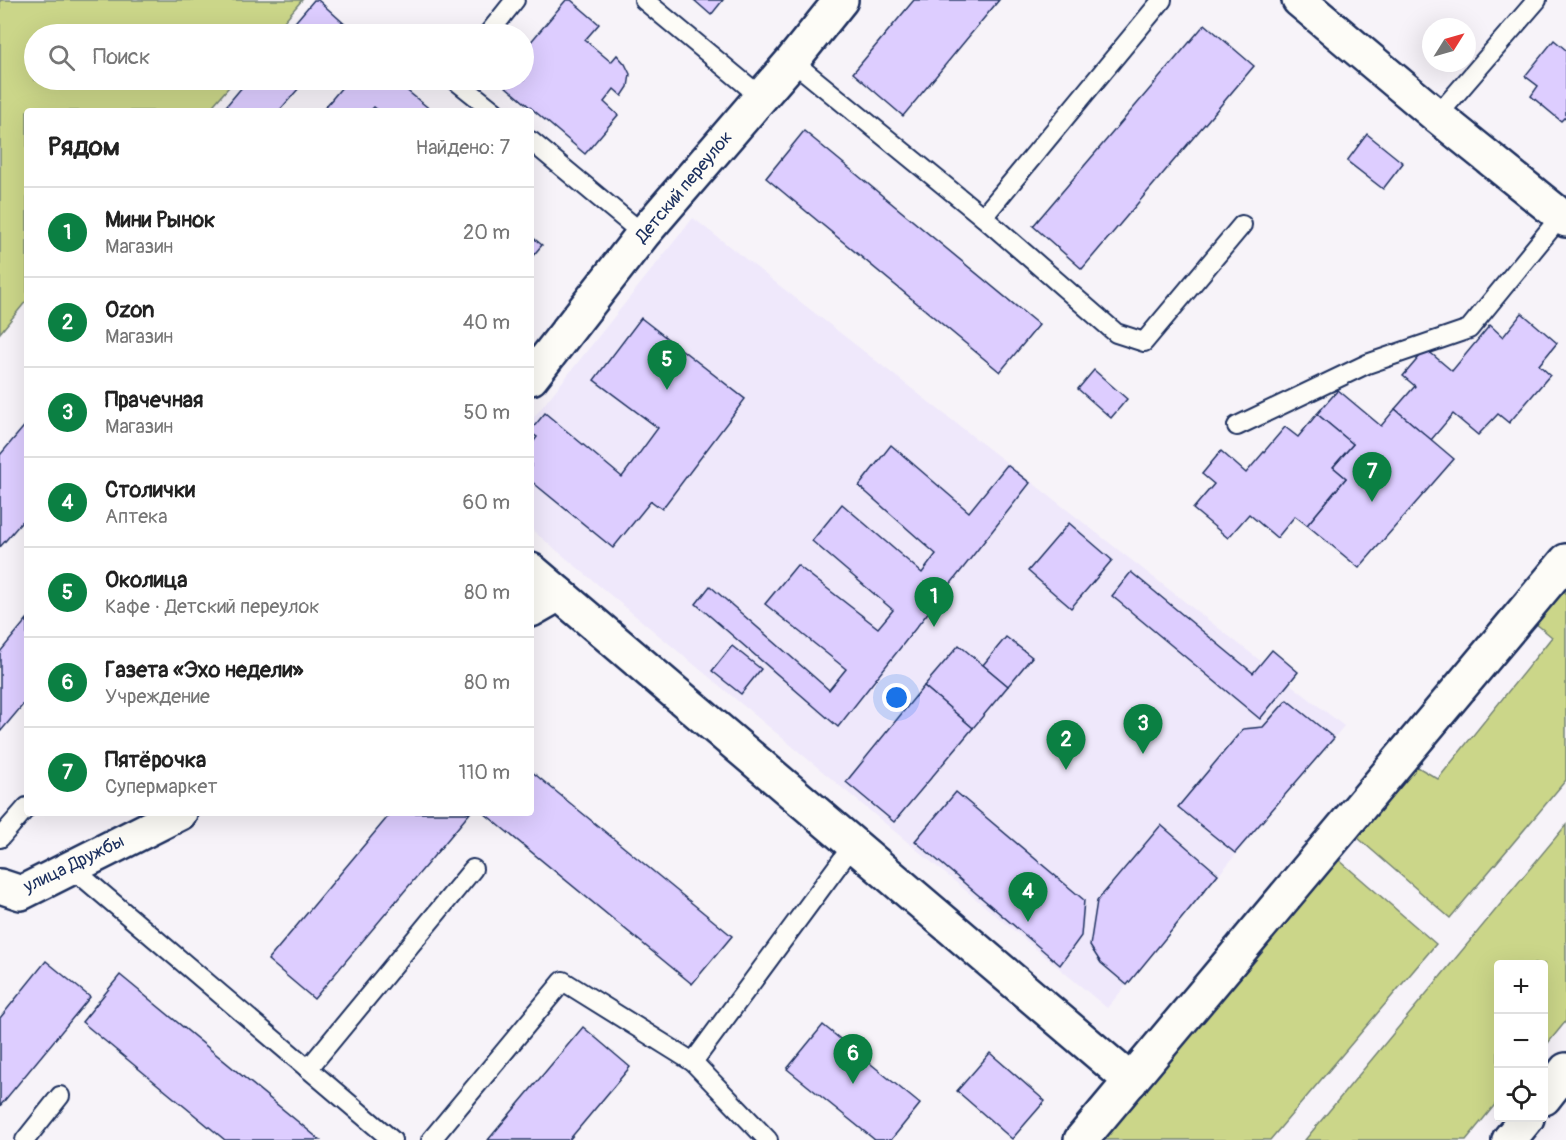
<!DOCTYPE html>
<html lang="ru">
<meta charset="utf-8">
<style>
body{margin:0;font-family:Pangolin,sans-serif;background:#f2f2f2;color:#222}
.controls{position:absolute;right:18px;bottom:18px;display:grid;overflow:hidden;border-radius:6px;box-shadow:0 6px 24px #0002}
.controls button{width:54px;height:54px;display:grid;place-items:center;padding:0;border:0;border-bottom:2px solid #e0e0e0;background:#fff;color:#222;font:30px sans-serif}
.compass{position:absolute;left:1422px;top:18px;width:54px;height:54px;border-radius:50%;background:#fff;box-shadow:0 6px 24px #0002;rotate:53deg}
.you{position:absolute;left:897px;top:698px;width:21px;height:21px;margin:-15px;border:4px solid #fff;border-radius:50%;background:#1a73e8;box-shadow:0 0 0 9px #1a73e833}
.badge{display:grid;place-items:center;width:39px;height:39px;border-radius:50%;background:#0b8043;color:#fff;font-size:20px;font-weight:700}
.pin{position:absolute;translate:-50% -50px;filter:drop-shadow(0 2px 3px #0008)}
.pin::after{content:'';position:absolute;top:32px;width:21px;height:18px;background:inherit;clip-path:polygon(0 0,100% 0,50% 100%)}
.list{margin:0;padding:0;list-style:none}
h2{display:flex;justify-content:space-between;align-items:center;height:78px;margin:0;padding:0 24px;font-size:26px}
h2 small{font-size:20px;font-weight:400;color:#767676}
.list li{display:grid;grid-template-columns:39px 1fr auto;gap:18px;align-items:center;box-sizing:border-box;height:90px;padding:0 24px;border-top:2px solid #e0e0e0}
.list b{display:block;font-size:22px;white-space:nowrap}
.list p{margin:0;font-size:20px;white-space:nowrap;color:#767676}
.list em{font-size:20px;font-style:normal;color:#767676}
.icon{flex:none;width:33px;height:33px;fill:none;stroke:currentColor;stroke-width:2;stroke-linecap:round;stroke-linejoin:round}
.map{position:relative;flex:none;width:1566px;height:1140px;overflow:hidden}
.search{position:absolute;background:#fff;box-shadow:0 6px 24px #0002;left:24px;top:24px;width:510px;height:66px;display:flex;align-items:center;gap:15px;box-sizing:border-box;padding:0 21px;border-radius:33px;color:#767676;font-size:22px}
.panel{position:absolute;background:#fff;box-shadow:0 6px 24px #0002;left:24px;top:108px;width:510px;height:708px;border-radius:6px}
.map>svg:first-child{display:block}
.built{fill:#efe8fb}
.green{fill:#cbd689;stroke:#738274;stroke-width:1.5}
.building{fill:#ddcdff;stroke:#1b2f5e;stroke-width:1.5}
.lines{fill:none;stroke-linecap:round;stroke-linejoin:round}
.lane-casing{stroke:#1b2f5e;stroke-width:22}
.street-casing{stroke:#1b2f5e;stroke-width:38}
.secondary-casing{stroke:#1b2f5e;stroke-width:38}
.lane{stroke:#fdfcf7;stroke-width:18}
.street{stroke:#fdfcf7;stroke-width:33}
.secondary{stroke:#fdfcf7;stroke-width:33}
.labels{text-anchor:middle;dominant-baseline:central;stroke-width:5;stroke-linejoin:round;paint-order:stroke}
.street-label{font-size:18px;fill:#1b2f5e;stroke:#fdfcf7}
</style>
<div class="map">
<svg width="1566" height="1140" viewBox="0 0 1566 1140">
<rect width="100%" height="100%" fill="#f7f3f9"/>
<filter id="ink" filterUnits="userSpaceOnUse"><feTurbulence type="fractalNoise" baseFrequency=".0167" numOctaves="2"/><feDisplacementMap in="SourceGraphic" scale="12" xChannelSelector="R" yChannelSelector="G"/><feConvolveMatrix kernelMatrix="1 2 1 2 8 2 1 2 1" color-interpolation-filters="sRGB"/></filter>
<g filter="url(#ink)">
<path class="built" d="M693 218 1344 726 1107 1008 531 529V421Z"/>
<g class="green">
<path d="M0 0H302L273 34H34V80H235L208 111H27V300L0 333Z"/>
<path d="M1566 585V780L1450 918 1358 838 1416 766 1438 779 1552 637 1535 623Z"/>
<path d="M1566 825V1021L1544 1048V964H1498V1101L1466 1140H1305Z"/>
<path d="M1339 860 1436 944 1270 1140H1101Z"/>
</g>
<g class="building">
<path d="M314 0H318L349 28 343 34H285Z"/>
<path d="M566 0H571L599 24 585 40 611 62 617 55 625 64 630 74 628 87 622 96 614 89 604 102 618 115 585 154 498 80H524V50Z"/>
<path d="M694 0H723L711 15Z"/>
<path d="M914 0H999L903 116 853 73Z"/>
<path d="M1205 24 1254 66 1082 269 1033 226Z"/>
<path d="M1554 40 1566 50V119L1564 118 1561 121 1531 96 1538 86 1525 76Z"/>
<path d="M248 80H306L279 111H222Z"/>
<path d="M348 80H394L432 111H379L374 107 370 111H322Z"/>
<path d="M804 131 1039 325 1000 372 766 178Z"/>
<path d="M1367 134 1403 163 1383 189 1347 161Z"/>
<path d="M531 236 542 245 531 258Z"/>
<path d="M1522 313 1557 343 1539 365 1550 375 1509 423 1498 414 1478 435 1453 414 1431 440 1395 409 1415 386 1403 376 1426 349 1452 371 1490 325 1503 337Z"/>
<path d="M641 318 745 399 662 509 651 501 613 548 531 481V445L537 437 531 433V430L545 413 622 477 658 428 594 380Z"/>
<path d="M1094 370 1127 399 1111 418 1078 389Z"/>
<path d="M1338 390 1381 426 1395 409 1454 459 1359 568 1307 525 1346 478 1333 467 1353 444 1317 414Z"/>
<path d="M1317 414 1353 444 1333 467 1346 478 1307 525 1295 516 1277 538 1249 514 1228 538 1193 509 1214 484 1202 474 1221 451 1246 473 1285 427 1298 437Z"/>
<path d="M27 423V516L0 547V455Z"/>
<path d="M891 445 969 512 1007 465 1030 483 838 727 696 604 710 586 829 690 846 669 765 604 797 565 878 628 893 610 812 541 842 504 922 573 936 554 859 486Z"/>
<path d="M1069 523 1112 560 1071 608 1028 571Z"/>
<path d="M1131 572 1253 673 1272 650 1298 672 1260 719 1112 596Z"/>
<path d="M27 619V700L0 732V652Z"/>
<path d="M1006 637 1032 657 1008 686 983 665Z"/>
<path d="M959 645 1008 686 973 728 924 686Z"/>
<path d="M732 646 761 669 741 694 712 671Z"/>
<path d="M924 686 973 728 894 822 846 782Z"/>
<path d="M1287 700 1334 738 1235 853 1178 807 1243 729 1263 727Z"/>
<path d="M531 771 732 936 692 984 484 813H531Z"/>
<path d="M956 792 1084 900 1081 936 1060 965 915 841Z"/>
<path d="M391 813H470L314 999 268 960Z"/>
<path d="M1161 825 1218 874 1127 985 1101 963 1090 946 1097 901Z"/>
<path d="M46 961 90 997 0 1106V1018Z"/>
<path d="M120 975 320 1140H225L82 1022Z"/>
<path d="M823 1025 920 1104 891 1140H875L787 1069Z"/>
<path d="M583 1027 630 1067 569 1140H488Z"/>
<path d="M990 1053 1045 1101 1012 1139 957 1091Z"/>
</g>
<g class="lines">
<g class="lane-casing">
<g id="lane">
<path d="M644 0 761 97"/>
<path d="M488 34 515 0"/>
<path d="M792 61 983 217 1162 0"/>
<path d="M455 80 494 111"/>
<path d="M1437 116 1537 0"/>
<path d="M531 141 643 234"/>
<path d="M983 217 1116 333 1144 342 1242 225"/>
<path d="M1237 426 1367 364 1469 329 1561 216"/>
<path d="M0 838 27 807"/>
<path d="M72 868 392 1140"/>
<path d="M693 1062 853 845"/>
<path d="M308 1069 473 869"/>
<path d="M25 1140 60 1096"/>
<path d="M431 1140 563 981 693 1062 768 1140"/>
</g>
</g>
<g class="street-casing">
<g id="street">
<path d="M1299 0 1437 116 1566 220"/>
<path d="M531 378 643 234 792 61 841 0"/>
<path d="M531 570 1131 1081"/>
<path d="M531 610 559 594"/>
<path d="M0 886 21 893 180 813"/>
</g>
</g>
<g class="secondary-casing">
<g id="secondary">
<path d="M1544 1098 1566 1070"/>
<path d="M1081 1140 1566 561"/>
<path d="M1509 1140 1527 1118"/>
</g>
</g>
<use href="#lane" class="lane"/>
<use href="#street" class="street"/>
<use href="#secondary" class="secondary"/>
</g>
</g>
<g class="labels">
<g class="street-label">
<text transform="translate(684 187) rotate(-50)">Детский переулок</text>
<text transform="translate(74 864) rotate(-26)">улица Дружбы</text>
</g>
</g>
</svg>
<div class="controls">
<button>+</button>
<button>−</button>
<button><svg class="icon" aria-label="locate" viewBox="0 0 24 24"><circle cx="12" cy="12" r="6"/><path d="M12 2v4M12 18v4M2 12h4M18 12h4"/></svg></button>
</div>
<svg class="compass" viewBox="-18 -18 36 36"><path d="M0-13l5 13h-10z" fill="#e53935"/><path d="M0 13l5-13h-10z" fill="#767676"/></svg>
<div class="you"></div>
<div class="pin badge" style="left:934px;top:627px">1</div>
<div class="pin badge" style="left:1066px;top:770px">2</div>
<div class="pin badge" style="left:1143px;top:754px">3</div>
<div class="pin badge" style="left:1028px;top:922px">4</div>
<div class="pin badge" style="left:667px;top:390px">5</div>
<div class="pin badge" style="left:853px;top:1084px">6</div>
<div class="pin badge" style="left:1372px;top:502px">7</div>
<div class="search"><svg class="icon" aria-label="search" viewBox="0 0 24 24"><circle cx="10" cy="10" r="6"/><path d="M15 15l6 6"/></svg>Поиск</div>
<section class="panel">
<h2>Рядом<small>Найдено: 7</small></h2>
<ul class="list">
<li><span class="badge">1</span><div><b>Мини Рынок</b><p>Магазин</p></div><em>20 m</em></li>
<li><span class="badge">2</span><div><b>Ozon</b><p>Магазин</p></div><em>40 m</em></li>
<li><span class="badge">3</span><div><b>Прачечная</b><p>Магазин</p></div><em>50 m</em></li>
<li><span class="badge">4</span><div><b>Столички</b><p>Аптека</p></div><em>60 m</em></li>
<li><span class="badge">5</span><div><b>Околица</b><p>Кафе · Детский переулок</p></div><em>80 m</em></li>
<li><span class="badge">6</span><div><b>Газета «Эхо недели»</b><p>Учреждение</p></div><em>80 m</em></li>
<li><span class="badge">7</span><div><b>Пятёрочка</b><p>Супермаркет</p></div><em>110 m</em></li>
</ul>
</section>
</div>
